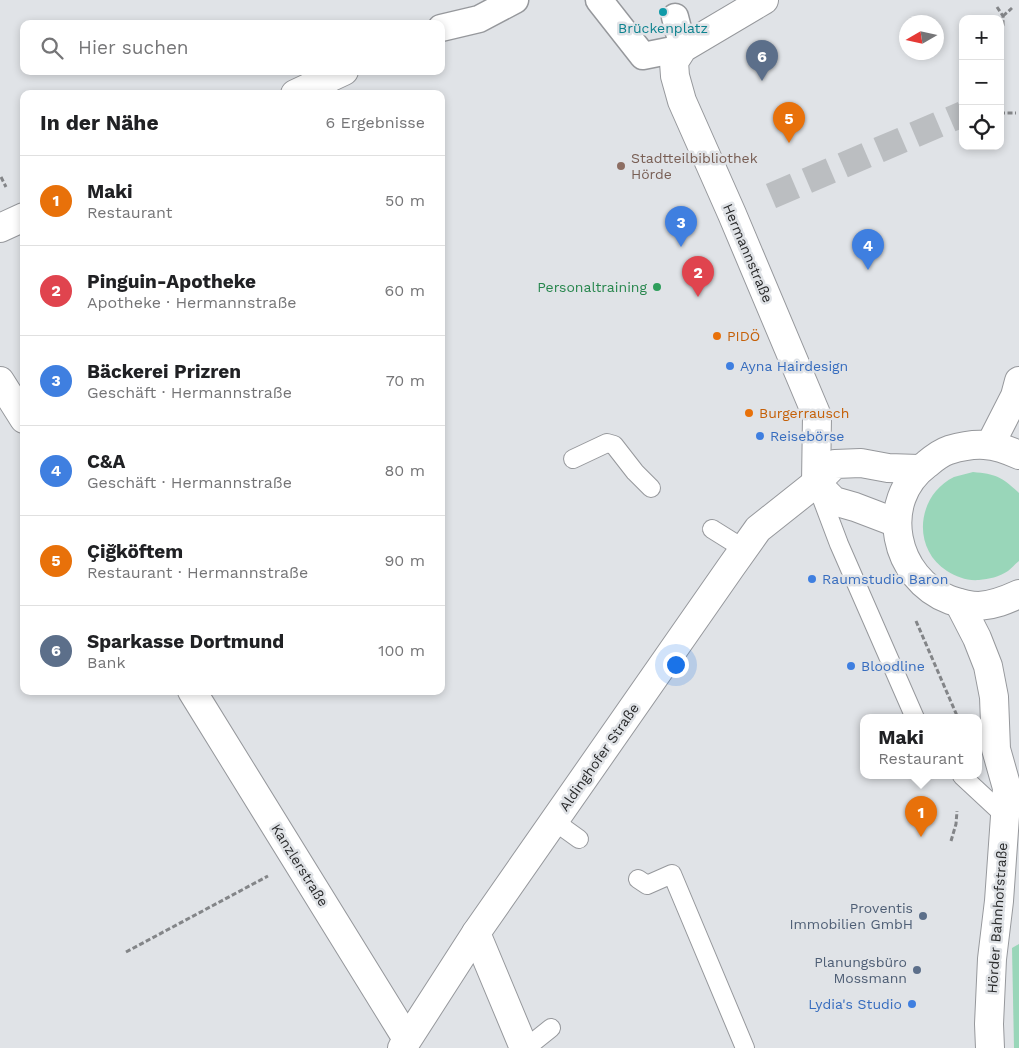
<!DOCTYPE html>
<html lang="de">
<meta charset="utf-8">
<style>
body{margin:0;font-family:"Work Sans",sans-serif;background:#f2f2f2;color:#202124}
.controls{position:absolute;right:15px;top:15px;display:grid;overflow:hidden;border-radius:10px;box-shadow:0 2px 8px #0003}
.controls button{width:45px;height:45px;display:grid;place-items:center;padding:0;border:0;border-bottom:1px solid #e0e0e0;background:#fff;color:#202124;font:25px sans-serif}
.compass{position:absolute;left:899px;top:15px;width:45px;height:45px;border-radius:50%;background:#fff;box-shadow:0 2px 8px #0003;rotate:261deg}
.you{position:absolute;left:675px;top:664px;width:18px;height:18px;margin:-12px;border:4px solid #fff;border-radius:50%;background:#1a73e8;box-shadow:0 0 0 8px #1a73e833}
.badge{display:grid;place-items:center;width:32px;height:32px;border-radius:50%;background:#0f766e;color:#fff;font-size:16px;font-weight:700}
.pin{position:absolute;translate:-50% -41px;filter:drop-shadow(0 1px 2px #0008)}
.pin::after{content:'';position:absolute;top:26px;width:18px;height:15px;background:inherit;clip-path:polygon(0 0,100% 0,50% 100%)}
.popup{position:absolute;left:860px;top:714px;width:122px;height:65px;box-sizing:border-box;display:grid;place-content:center;border-radius:10px;background:#fff;filter:drop-shadow(0 1px 4px #0005);font-size:16px;white-space:nowrap;color:#757577}
.popup b{font-size:19px;color:#202124}
.popup::after{content:'';position:absolute;left:50%;top:100%;margin-left:-10px;border:10px solid transparent;border-top-color:#fff}
.list{margin:0;padding:0;list-style:none}
h2{display:flex;justify-content:space-between;align-items:center;height:65px;margin:0;padding:0 20px;font-size:21px}
h2 small{font-size:16px;font-weight:400;color:#757577}
.list li{display:grid;grid-template-columns:32px 1fr auto;gap:15px;align-items:center;box-sizing:border-box;height:90px;padding:0 20px;border-top:1px solid #e0e0e0}
.list b{display:block;font-size:19px;white-space:nowrap}
.list p{margin:0;font-size:16px;white-space:nowrap;color:#757577}
.list em{font-size:16px;font-style:normal;color:#757577}
.icon{flex:none;width:28px;height:28px;fill:none;stroke:currentColor;stroke-width:2;stroke-linecap:round;stroke-linejoin:round}
.map{position:relative;flex:none;width:1019px;height:1048px;overflow:hidden}
.search{position:absolute;background:#fff;box-shadow:0 2px 8px #0003;left:20px;top:20px;width:425px;height:55px;display:flex;align-items:center;gap:12px;box-sizing:border-box;padding:0 18px;border-radius:10px;color:#757577;font-size:19px}
.panel{position:absolute;background:#fff;box-shadow:0 2px 8px #0003;left:20px;top:90px;width:425px;height:605px;border-radius:10px}
.map>svg:first-child{display:block}
.green{fill:#99d6b9}
.lines{fill:none;stroke-linecap:round;stroke-linejoin:round}
.pedestrian-tunnel{stroke:#bbbec1;stroke-width:26;stroke-dasharray:26 13;stroke-linecap:butt}
.service-casing{stroke:#96989c;stroke-width:20}
.pedestrian-casing{stroke:#96989c;stroke-width:29}
.minor-casing{stroke:#96989c;stroke-width:30}
.secondary-casing{stroke:#96989c;stroke-width:30}
.path{stroke:#838588;stroke-width:3;stroke-dasharray:5 2.5;stroke-linecap:butt}
.service{stroke:#fff;stroke-width:18}
.pedestrian{stroke:#fff;stroke-width:26}
.minor{stroke:#fff;stroke-width:28}
.secondary{stroke:#fff;stroke-width:28}
.culture-dot{fill:#0f9aa8;stroke:#e0e3e7;stroke-width:2}
.education-dot{fill:#8d6e63;stroke:#e0e3e7;stroke-width:2}
.leisure-dot{fill:#2e9e5b;stroke:#e0e3e7;stroke-width:2}
.food-dot{fill:#e8710a;stroke:#e0e3e7;stroke-width:2}
.shop-dot{fill:#3f7fe0;stroke:#e0e3e7;stroke-width:2}
.service-dot{fill:#5c6f8a;stroke:#e0e3e7;stroke-width:2}
.labels{text-anchor:middle;dominant-baseline:central;stroke-width:5;stroke-linejoin:round;paint-order:stroke}
.culture-label{font-size:14px;fill:#0d838f;stroke:#e0e3e7}
.education-label{font-size:14px;fill:#785e54;stroke:#e0e3e7;text-anchor:start}
.street-label{font-size:14px;fill:#292a2b;stroke:#e0e3e7}
.leisure-label{font-size:14px;fill:#27864d;stroke:#e0e3e7;text-anchor:end}
.food-label{font-size:14px;fill:#c56008;stroke:#e0e3e7;text-anchor:start}
.shop-label{font-size:14px;fill:#366cbe;stroke:#e0e3e7;text-anchor:start}
.service-label{font-size:14px;fill:#4e5e75;stroke:#e0e3e7;text-anchor:end}
</style>
<div class="map">
<svg width="1019" height="1048" viewBox="0 0 1019 1048">
<rect width="100%" height="100%" fill="#e0e3e7"/>
<g class="green">
<path d="M973 472C996 474 1002 477 1019 493V561C1015 564 1012 568 1008 571 999 577 989 579 979 580 967 581 957 577 947 571 911 548 917 495 954 477 960 475 967 474 973 472Z"/>
<path d="M1019 944V1048H1014L1012 948Z"/>
</g>
<g class="lines">
<path class="pedestrian-tunnel" d="M771 196 963 114"/>
<g class="service-casing">
<g id="service">
<path d="M573 459 607 443 614 445 635 472 651 488"/>
<path d="M819 491 839 544 915 718"/>
<path d="M712 529 744 549"/>
<path d="M962 776 1005 816"/>
<path d="M554 821 579 839"/>
<path d="M638 879 647 885 672 874 745 1048"/>
<path d="M526 1048 551 1028"/>
</g>
</g>
<g class="pedestrian-casing">
<g id="pedestrian">
<path d="M599 0 643 56 683 48 675 17"/>
<path d="M441 28 479 19 515 0"/>
</g>
</g>
<g class="minor-casing">
<g id="minor">
<path d="M764 0 683 48 674 62 675 76 682 101 732 214 817 416 816 483"/>
<path d="M295 94 344 71"/>
<path d="M0 228 24 217"/>
<path d="M0 381 24 419"/>
<path d="M816 483 834 501 855 507 897 523"/>
<path d="M192 691 407 1039"/>
<path d="M476 933 524 1048"/>
<path d="M402 1048 476 933 731 567 758 529 816 483 835 464 861 463 888 468 919 469"/>
</g>
</g>
<g class="secondary-casing">
<g id="secondary">
<path d="M990 445 1015 396 1019 381"/>
<path d="M1019 455C993 443 976 442 949 450 940 453 934 458 927 464 877 501 894 579 950 600 959 603 969 606 979 606 994 605 1006 600 1019 594"/>
<path d="M959 603 977 638 988 666 994 697 996 749 1007 788 999 901 992 959 989 1024 990 1048"/>
</g>
</g>
<g class="path">
<path d="M997 7 1003 16V25H1000"/>
<path d="M1003 16 1012 8"/>
<path d="M1000 113H1016"/>
<path d="M1 177 6 187"/>
<path d="M916 621 958 718"/>
<path d="M951 841 956 824 957 811"/>
<path d="M126 952 268 876"/>
</g>
<use href="#service" class="service"/>
<use href="#pedestrian" class="pedestrian"/>
<use href="#minor" class="minor"/>
<use href="#secondary" class="secondary"/>
</g>
<circle class="culture-dot" cx="663" cy="12" r="5"/>
<circle class="education-dot" cx="621" cy="166" r="5"/>
<circle class="leisure-dot" cx="657" cy="287" r="5"/>
<g class="food-dot">
<circle cx="717" cy="336" r="5"/>
<circle cx="749" cy="413" r="5"/>
</g>
<g class="shop-dot">
<circle cx="730" cy="366" r="5"/>
<circle cx="760" cy="436" r="5"/>
<circle cx="812" cy="579" r="5"/>
<circle cx="851" cy="666" r="5"/>
<circle cx="912" cy="1004" r="5"/>
</g>
<g class="service-dot">
<circle cx="923" cy="916" r="5"/>
<circle cx="917" cy="970" r="5"/>
</g>
<g class="labels">
<g class="culture-label">
<text x="663" y="28">Brückenplatz</text>
</g>
<g class="education-label">
<text x="631" y="158">Stadtteilbibliothek<tspan x="631" dy="16">Hörde</tspan></text>
</g>
<g class="street-label">
<text transform="translate(748 253) rotate(67)">Hermannstraße</text>
<text transform="translate(599 757) rotate(-55)">Aldinghofer Straße</text>
<text transform="translate(300 865) rotate(58)">Kanzlerstraße</text>
<text transform="translate(997 918) rotate(-86)">Hörder Bahnhofstraße</text>
</g>
<g class="leisure-label">
<text x="647" y="287">Personaltraining</text>
</g>
<g class="food-label">
<text x="727" y="336">PIDÖ</text>
<text x="759" y="413">Burgerrausch</text>
</g>
<g class="shop-label">
<text x="740" y="366">Ayna Hairdesign</text>
<text x="770" y="436">Reisebörse</text>
<text x="822" y="579">Raumstudio Baron</text>
<text x="861" y="666">Bloodline</text>
<text x="902" y="1004" text-anchor="end">Lydia's Studio</text>
</g>
<g class="service-label">
<text x="913" y="908">Proventis<tspan x="913" dy="16">Immobilien GmbH</tspan></text>
<text x="907" y="962">Planungsbüro<tspan x="907" dy="16">Mossmann</tspan></text>
</g>
</g>
</svg>
<div class="controls">
<button>+</button>
<button>−</button>
<button><svg class="icon" aria-label="locate" viewBox="0 0 24 24"><circle cx="12" cy="12" r="6"/><path d="M12 2v4M12 18v4M2 12h4M18 12h4"/></svg></button>
</div>
<svg class="compass" viewBox="-18 -18 36 36"><path d="M0-13l5 13h-10z" fill="#e53935"/><path d="M0 13l5-13h-10z" fill="#757577"/></svg>
<div class="you"></div>
<div class="pin badge" style="left:921px;top:837px;background:#e8710a">1</div>
<div class="popup"><b>Maki</b>Restaurant</div>
<div class="pin badge" style="left:698px;top:297px;background:#e0444e">2</div>
<div class="pin badge" style="left:681px;top:247px;background:#3f7fe0">3</div>
<div class="pin badge" style="left:868px;top:270px;background:#3f7fe0">4</div>
<div class="pin badge" style="left:789px;top:143px;background:#e8710a">5</div>
<div class="pin badge" style="left:762px;top:81px;background:#5c6f8a">6</div>
<div class="search"><svg class="icon" aria-label="search" viewBox="0 0 24 24"><circle cx="10" cy="10" r="6"/><path d="M15 15l6 6"/></svg>Hier suchen</div>
<section class="panel">
<h2>In der Nähe<small>6 Ergebnisse</small></h2>
<ul class="list">
<li><span class="badge" style="background:#e8710a">1</span><div><b>Maki</b><p>Restaurant</p></div><em>50 m</em></li>
<li><span class="badge" style="background:#e0444e">2</span><div><b>Pinguin-Apotheke</b><p>Apotheke · Hermannstraße</p></div><em>60 m</em></li>
<li><span class="badge" style="background:#3f7fe0">3</span><div><b>Bäckerei Prizren</b><p>Geschäft · Hermannstraße</p></div><em>70 m</em></li>
<li><span class="badge" style="background:#3f7fe0">4</span><div><b>C&amp;A</b><p>Geschäft · Hermannstraße</p></div><em>80 m</em></li>
<li><span class="badge" style="background:#e8710a">5</span><div><b>Çiğköftem</b><p>Restaurant · Hermannstraße</p></div><em>90 m</em></li>
<li><span class="badge" style="background:#5c6f8a">6</span><div><b>Sparkasse Dortmund</b><p>Bank</p></div><em>100 m</em></li>
</ul>
</section>
</div>
